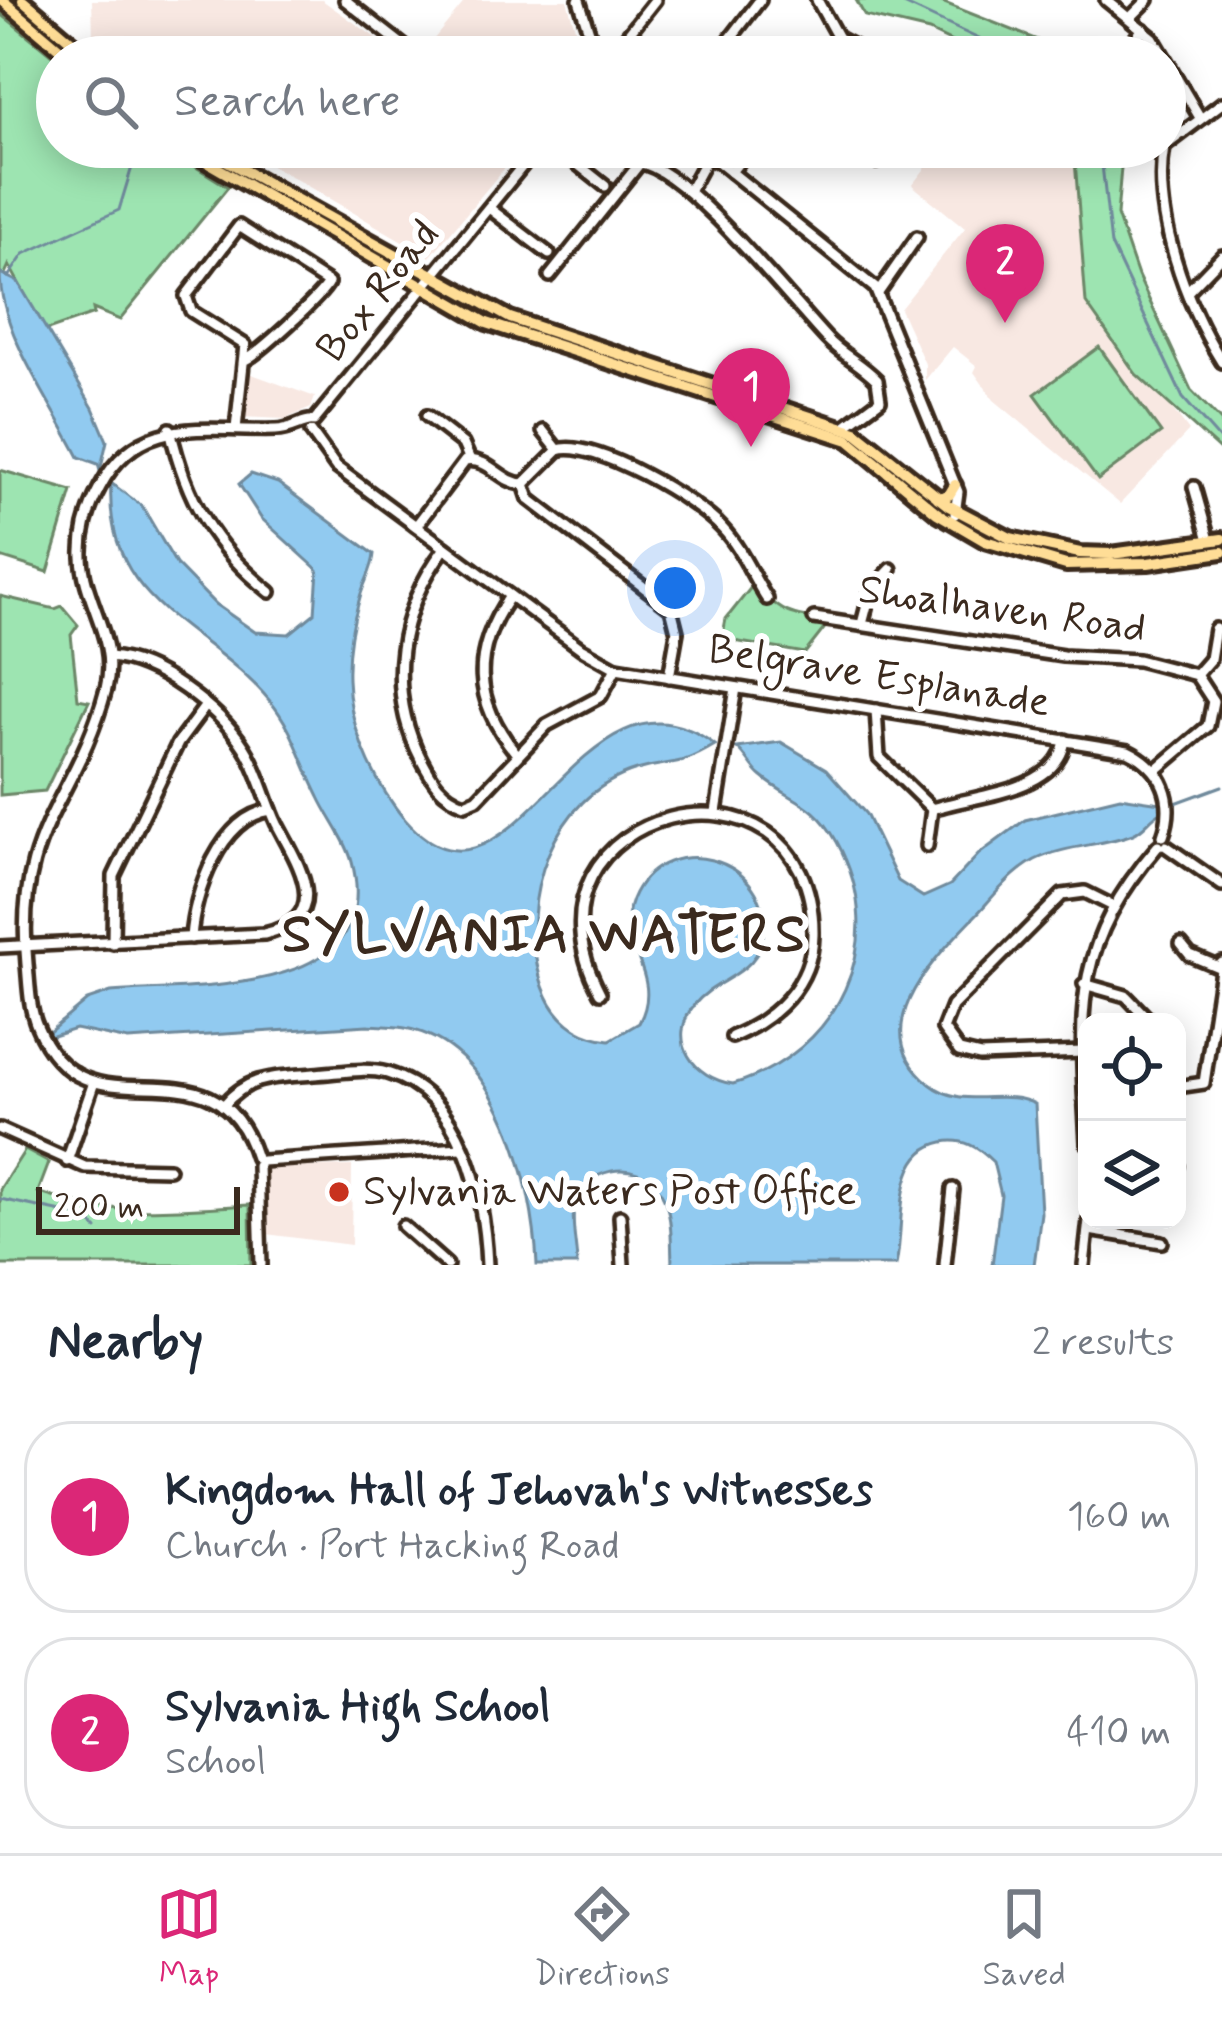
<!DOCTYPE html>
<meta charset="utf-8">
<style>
body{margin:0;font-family:Mynerve,sans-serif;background:#f2f2f3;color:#1f2937}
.controls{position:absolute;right:36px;bottom:36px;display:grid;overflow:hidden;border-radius:24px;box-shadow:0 6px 30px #0003}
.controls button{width:108px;height:108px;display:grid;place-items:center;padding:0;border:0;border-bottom:3px solid #e0e1e3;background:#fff;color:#1f2937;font:60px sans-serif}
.scale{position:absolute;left:36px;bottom:30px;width:204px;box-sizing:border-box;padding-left:12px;border:6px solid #3b2a1e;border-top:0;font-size:33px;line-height:42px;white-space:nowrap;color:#3b2a1e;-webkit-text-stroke:9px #fff;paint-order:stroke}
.you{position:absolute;left:675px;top:588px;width:42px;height:42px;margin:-30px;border:9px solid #fff;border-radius:50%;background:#1a73e8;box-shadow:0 0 0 18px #1a73e833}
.badge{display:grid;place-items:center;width:78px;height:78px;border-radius:50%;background:#db2777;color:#fff;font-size:39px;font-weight:700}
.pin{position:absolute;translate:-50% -99px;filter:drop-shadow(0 3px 6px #0008)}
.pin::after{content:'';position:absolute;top:63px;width:42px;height:36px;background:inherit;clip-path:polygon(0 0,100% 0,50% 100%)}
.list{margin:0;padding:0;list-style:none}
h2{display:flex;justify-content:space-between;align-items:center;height:156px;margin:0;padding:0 48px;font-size:51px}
h2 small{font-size:39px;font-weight:400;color:#747a83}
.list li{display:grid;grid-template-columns:78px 1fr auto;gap:36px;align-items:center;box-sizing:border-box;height:192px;margin:0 24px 24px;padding:0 24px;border:3px solid #e0e1e3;border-radius:48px}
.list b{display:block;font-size:45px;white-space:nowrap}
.list p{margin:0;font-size:39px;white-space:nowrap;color:#747a83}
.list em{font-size:39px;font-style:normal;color:#747a83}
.icon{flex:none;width:66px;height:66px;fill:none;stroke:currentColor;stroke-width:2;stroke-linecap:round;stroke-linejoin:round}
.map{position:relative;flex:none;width:1222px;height:1265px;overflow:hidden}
.search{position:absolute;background:#fff;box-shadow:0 6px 30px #0003;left:36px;right:36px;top:36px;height:132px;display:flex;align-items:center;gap:30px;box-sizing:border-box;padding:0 42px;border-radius:66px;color:#747a83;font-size:45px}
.sheet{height:588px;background:#fff}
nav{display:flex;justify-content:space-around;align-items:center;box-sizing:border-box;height:168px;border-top:3px solid #e0e1e3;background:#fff;font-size:33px;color:#747a83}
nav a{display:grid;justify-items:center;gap:6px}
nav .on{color:#db2777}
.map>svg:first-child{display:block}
.built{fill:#f8e8e2}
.green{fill:#9de4b1;stroke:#6c8768;stroke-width:3}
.water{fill:#91caf0;stroke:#6f8a9c;stroke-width:3}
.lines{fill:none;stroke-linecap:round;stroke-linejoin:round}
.stream{stroke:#6f8a9c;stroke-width:3}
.minor-casing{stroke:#3b2a1e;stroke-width:18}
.major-casing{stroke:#3b2a1e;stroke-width:20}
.minor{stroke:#fff;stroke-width:9}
.major{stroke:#ffdd96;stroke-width:10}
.poi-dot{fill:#c8321e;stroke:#fff;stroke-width:4.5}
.labels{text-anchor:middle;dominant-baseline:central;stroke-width:12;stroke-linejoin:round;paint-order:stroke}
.street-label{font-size:42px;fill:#3b2a1e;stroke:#fff}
.poi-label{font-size:42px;fill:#3b2a1e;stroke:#fff;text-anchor:start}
.district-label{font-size:54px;font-weight:bold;letter-spacing:3px;fill:#3b2a1e;stroke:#fff}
</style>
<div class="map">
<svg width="1222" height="1265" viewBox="0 0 1222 1265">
<rect width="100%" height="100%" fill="#fff"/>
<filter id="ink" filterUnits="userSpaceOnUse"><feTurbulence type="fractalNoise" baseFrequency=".00833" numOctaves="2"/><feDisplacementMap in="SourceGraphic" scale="24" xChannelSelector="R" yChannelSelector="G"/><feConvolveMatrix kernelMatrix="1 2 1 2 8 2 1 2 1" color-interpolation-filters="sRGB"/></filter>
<g filter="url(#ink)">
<g class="built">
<path d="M92 0H322L403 57H117L93 37Z"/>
<path d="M466 0H567L583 57H419Z"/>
<path d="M240 147H522L430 257Z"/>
<path d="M942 147H1074L1136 374 1161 394 1189 431 1120 504 994 400 974 372 977 366 953 347 925 380V364L900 309 965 228 912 185Z"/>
<path d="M249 373 315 397 311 408 285 419 241 417Z"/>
<path d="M352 1166 351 1245 266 1234 265 1168Z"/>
</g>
<g class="green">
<path d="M856 0H937L1060 49V57H983L929 31 865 16Z"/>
<path d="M0 13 57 59V147H164L228 187 120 320 93 309 94 314 45 331 9 265 0 285Z"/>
<path d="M1074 147H1116L1122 156 1117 215 1138 276 1191 390 1222 422V452L1136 374 1086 303Z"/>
<path d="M1099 347 1161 433 1098 480 1035 394Z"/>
<path d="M0 470 72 491 48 572 0 557Z"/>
<path d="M756 581C777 615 794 616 831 620L805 653 722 639 726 619Z"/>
<path d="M0 596 55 609 62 606 78 625 71 635 78 699 89 701 45 791 0 795Z"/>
<path d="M25 1150 49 1163 38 1192C108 1218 177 1209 250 1205L251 1265H0V1189Z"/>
</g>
<g class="water">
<path d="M0 273 18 282 93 408 107 441 100 471 98 464 79 457C52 403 0 334 0 273Z"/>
<path d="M251 474 278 483 374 554C373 569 364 582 360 597 352 623 347 651 348 679 349 723 369 771 395 807 509 963 576 638 715 745 675 769 674 759 637 770 551 796 519 899 540 977 550 1013 572 1036 610 1040L639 1023C667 971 609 943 635 893 668 830 767 857 764 928 761 977 718 975 694 1005 666 1041 694 1078 733 1084 838 1053 892 942 837 842 813 799 791 802 761 776 751 768 747 756 737 748L781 742 826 769 866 814 898 881 923 897 950 885 979 854 1025 820 1120 797 1161 803V812C1150 818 1145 829 1133 834 1101 846 1066 845 1035 860 1011 873 993 897 975 916 934 959 861 1029 930 1084 964 1111 1002 1087 1035 1104L1041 1213 1034 1265H992L1001 1195 993 1162C978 1147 964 1138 943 1142 892 1152 905 1227 896 1265H672C671 1242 673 1211 660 1191 637 1156 581 1167 574 1209 571 1226 577 1247 577 1265H537C534 1184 500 1046 405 1028 393 1026 380 1026 368 1025L128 1040 75 1029 50 1037 48 1033 87 1000 111 992C191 985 388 998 352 862 346 839 329 819 319 797 302 764 294 729 269 700 204 623 104 606 111 483L142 506 176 564 215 604 255 632 289 634 315 613 318 570 261 518 239 484Z"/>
</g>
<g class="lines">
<g class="stream">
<path d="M895 0 1018 57"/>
<path d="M1100 147 1111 245 1183 398 1222 442"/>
<path d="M8 277 24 254 119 210 138 147"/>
<path d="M1173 804 1222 786"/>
<path d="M0 1199 86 1217 97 1229"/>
</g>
<g class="minor-casing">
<g id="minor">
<path d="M345 0 418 57"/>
<path d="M579 0 597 57"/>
<path d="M817 0 838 38 874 57"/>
<path d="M1106 0 1153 38 1199 116"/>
<path d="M1130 18 1148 0"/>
<path d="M720 52 760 0"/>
<path d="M610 57 655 0"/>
<path d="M823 57 838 38"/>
<path d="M1120 57 1143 29"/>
<path d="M1165 146 1222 103"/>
<path d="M556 147 605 186"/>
<path d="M700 147 875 288 958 492 955 514"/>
<path d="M857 147 876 162"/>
<path d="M1164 147C1152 214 1186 305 1222 362"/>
<path d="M731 172 751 147"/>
<path d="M690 189 709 154"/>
<path d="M489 208 549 254"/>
<path d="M550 276 640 163C684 167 792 302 827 339 842 355 862 364 877 380L880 400 844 427"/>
<path d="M1188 291 1222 256"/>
<path d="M878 293 917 237"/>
<path d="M427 416 463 444 470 460"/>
<path d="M170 429C186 499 213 547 270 592"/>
<path d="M236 429 245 345 191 311 186 296 239 226 328 283C322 296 259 353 245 360"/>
<path d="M543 431 558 450"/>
<path d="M311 432 336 467 582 649 616 668 1128 751C1163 768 1176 800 1163 836"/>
<path d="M524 484 558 450C592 438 698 501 722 528 742 549 752 576 767 599"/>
<path d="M1194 487 1209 540"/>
<path d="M416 526 465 461C490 457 500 483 524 484L529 499 671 608 677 632 669 677"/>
<path d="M445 548C398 610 385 688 421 759 432 780 441 796 465 804L477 799 547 725 601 696 616 668"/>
<path d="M510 596C471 652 473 701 516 753"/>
<path d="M814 618 1063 656 1138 660 1196 675 1213 701 1208 726 1155 771"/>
<path d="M862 624 871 590 891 569"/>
<path d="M1196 675 1210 659 1215 629"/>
<path d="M876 710 879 757 932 809C974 795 1058 792 1065 740"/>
<path d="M716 812 736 688"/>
<path d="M927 846 932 809"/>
<path d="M1166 846 1222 885"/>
<path d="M191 938C194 893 220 817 271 810"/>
<path d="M113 943 114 876 178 743 204 708"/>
<path d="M1181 944 1190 955 1221 968"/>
<path d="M0 947 264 934C336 917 297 863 277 824 265 799 259 770 244 747 219 708 156 660 109 657"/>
<path d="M1084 984 1126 996 1151 1022"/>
<path d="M600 993C500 806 816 733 813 935 812 985 775 1019 732 1037"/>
<path d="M1083 1052 980 1056 959 1051 943 1029 952 1006 1062 895 1085 892 1111 905"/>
<path d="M1177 1087 1204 1083 1222 963"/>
<path d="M223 1106C248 1075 276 1077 314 1074 337 1073 364 1067 387 1073 464 1095 484 1196 487 1265"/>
<path d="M0 1129 85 1167 169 1169"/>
<path d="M1087 1143C1080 1014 1069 950 1158 846"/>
<path d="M256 1158C214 1024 86 1147 37 1026 29 1007 29 984 27 964 14 828 76 802 106 689 119 640 84 603 82 557 81 532 88 509 100 487 139 413 206 432 276 430 292 430 304 419 314 421L538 147"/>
<path d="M67 1161 93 1085"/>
<path d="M262 1161 461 1148"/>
<path d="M258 1166 261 1265"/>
<path d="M1177 1166H1178"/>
<path d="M620 1216 623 1265"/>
<path d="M403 1226 447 1265"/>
<path d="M1089 1230 1162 1242"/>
<path d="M945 1265 953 1189"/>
<path d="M1084 1265 1089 1220"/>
</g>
</g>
<g class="major-casing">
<g id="major">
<path d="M2 0 69 57"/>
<path d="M23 0 90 57"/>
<path d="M181 147 487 323 849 440 937 513 985 541 1066 565 1148 563 1222 552"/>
<path d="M202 147 510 318 856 432 949 506 1010 538 1080 553 1111 554 1222 539"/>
<path d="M938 498 949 495 955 485"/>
</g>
</g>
<use href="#minor" class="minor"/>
<use href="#major" class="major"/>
</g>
</g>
<circle class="poi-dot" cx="339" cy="1192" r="12"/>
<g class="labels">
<g class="street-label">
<text transform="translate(379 292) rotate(-51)">Box Road</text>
<text transform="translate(1002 610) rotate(8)">Shoalhaven Road</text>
<text transform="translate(879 677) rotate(9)">Belgrave Esplanade</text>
</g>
<g class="poi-label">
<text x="363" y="1192">Sylvania Waters Post Office</text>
</g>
<g class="district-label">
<text x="545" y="936">SYLVANIA WATERS</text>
</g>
</g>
</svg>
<div class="controls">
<button><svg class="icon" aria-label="locate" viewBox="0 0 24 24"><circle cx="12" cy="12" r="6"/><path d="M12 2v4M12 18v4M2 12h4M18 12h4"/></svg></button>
<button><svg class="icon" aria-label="layers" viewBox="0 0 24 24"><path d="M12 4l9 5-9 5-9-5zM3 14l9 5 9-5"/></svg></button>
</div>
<div class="scale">200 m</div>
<div class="you"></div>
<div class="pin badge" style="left:751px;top:447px">1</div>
<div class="pin badge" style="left:1005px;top:323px">2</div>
<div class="search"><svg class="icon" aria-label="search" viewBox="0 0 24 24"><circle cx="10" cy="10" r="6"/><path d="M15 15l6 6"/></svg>Search here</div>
</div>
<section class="sheet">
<h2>Nearby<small>2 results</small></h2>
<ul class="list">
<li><span class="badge">1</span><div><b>Kingdom Hall of Jehovah's Witnesses</b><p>Church · Port Hacking Road</p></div><em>160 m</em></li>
<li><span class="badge">2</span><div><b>Sylvania High School</b><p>School</p></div><em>410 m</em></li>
</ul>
</section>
<nav>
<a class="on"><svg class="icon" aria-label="map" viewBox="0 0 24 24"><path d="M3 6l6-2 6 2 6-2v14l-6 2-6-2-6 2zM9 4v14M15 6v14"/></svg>Map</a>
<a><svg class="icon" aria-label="directions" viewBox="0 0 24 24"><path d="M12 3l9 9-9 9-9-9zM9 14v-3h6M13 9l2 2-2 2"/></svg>Directions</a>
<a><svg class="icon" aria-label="saved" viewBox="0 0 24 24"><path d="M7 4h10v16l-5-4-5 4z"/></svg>Saved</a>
</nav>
